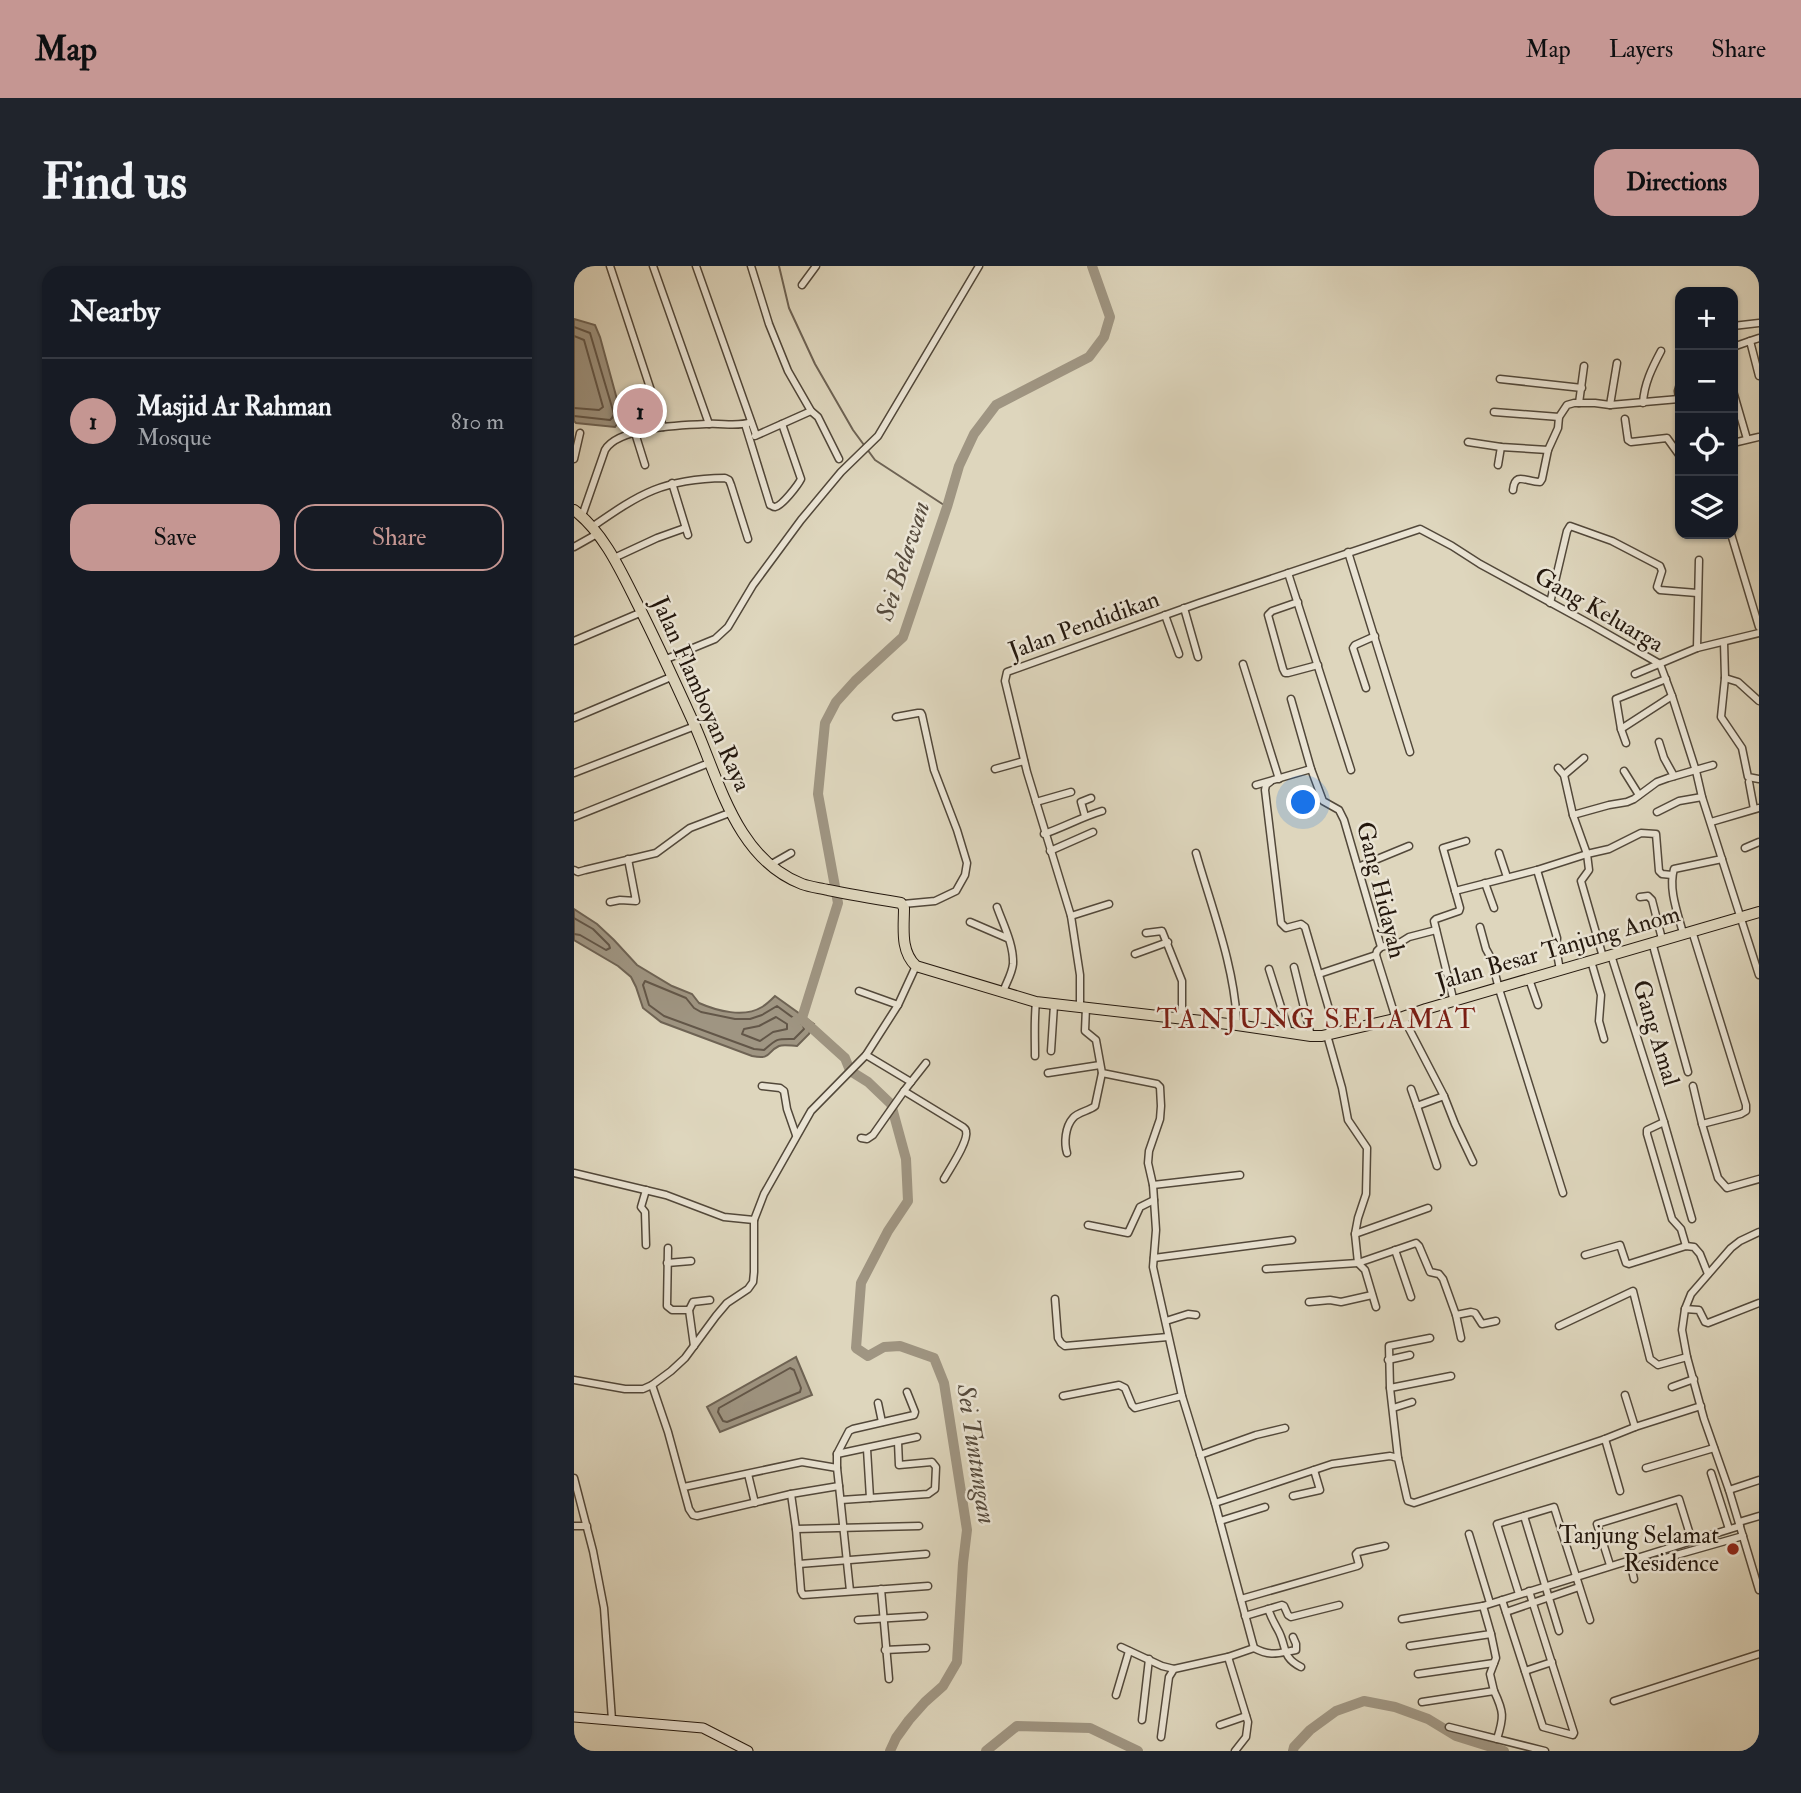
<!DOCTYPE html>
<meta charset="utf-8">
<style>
body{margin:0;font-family:"IM FELL Double Pica",serif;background:#20242c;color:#f1f3f6}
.controls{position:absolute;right:21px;top:21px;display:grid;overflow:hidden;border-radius:14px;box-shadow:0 2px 5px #0004}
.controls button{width:63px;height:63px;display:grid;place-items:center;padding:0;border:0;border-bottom:2px solid #363941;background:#171b24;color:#f1f3f6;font:35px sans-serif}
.you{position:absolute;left:730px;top:537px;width:24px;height:24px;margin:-18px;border:5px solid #fff;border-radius:50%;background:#1a73e8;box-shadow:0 0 0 10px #1a73e833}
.badge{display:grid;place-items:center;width:46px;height:46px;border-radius:50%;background:#c59692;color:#111;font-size:23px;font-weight:700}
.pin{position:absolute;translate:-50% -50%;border:4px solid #fff;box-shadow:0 2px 7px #0006}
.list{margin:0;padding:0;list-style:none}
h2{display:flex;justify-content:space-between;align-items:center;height:91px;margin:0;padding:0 28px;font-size:30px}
h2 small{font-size:23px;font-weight:400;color:#9ea1a6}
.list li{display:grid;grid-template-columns:46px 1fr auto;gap:21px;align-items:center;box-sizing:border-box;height:126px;padding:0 28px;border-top:2px solid #363941}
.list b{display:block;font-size:26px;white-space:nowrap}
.list p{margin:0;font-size:23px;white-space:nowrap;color:#9ea1a6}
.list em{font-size:23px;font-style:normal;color:#9ea1a6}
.actions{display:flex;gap:14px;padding:21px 28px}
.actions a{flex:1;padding:16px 0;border:2px solid #c59692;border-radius:21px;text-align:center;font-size:24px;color:#c59692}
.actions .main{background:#c59692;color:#111}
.icon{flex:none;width:38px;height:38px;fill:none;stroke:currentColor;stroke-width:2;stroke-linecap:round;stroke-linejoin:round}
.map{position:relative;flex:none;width:1185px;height:1485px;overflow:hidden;border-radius:21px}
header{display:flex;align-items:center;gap:42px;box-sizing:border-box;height:98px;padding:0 35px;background:#c59692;color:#111}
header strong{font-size:33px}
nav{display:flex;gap:38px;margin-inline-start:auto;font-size:24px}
.intro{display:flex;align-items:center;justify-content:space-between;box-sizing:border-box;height:168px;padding:0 42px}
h1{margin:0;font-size:49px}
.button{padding:18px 32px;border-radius:21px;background:#c59692;color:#111;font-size:24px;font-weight:700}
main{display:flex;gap:42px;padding:0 42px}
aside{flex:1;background:#171b24;border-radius:21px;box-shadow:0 2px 5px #0004}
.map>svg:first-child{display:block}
.water{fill:#9f9582;stroke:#6e6354;stroke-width:2}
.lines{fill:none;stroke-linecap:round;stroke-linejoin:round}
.shore{stroke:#625648;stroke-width:2}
.stream{stroke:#6e6354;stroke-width:2}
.river{stroke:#9f9582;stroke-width:10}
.street-casing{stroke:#52483a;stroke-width:9}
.secondary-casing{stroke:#24180e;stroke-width:11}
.primary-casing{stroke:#24180e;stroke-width:12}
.street{stroke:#eae4d4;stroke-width:6}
.secondary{stroke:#eae4d4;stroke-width:9}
.primary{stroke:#ded6bd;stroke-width:10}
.poi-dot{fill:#8f2418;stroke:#eae4d4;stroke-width:2.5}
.labels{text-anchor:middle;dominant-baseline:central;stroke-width:5;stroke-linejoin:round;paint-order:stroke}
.street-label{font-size:24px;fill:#24180e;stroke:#eae4d4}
.poi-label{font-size:24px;fill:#24180e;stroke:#eae4d4;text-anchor:end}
.water-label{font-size:26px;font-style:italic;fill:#554a3c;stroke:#eae4d4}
.quarter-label{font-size:28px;letter-spacing:2px;fill:#7a1f14;stroke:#eae4d4}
</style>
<header>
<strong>Map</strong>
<nav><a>Map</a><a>Layers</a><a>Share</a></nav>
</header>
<div class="intro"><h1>Find us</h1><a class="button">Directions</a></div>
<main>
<aside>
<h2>Nearby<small></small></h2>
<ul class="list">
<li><span class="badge">1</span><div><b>Masjid Ar Rahman</b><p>Mosque</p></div><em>810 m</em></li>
</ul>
<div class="actions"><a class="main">Save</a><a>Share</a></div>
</aside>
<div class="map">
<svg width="1185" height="1485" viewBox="0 0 1185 1485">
<rect width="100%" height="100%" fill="#ded6bd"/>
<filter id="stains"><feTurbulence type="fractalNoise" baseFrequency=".00286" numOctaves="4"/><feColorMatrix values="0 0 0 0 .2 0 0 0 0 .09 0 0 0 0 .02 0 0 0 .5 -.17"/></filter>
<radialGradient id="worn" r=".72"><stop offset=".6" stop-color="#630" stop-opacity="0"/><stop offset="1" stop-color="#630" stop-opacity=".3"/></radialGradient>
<g class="water">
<path d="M0 53 21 59 26 71 47 148 44 157 41 161 2 157 0 155Z"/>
<path d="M0 643 23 658 40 674 63 699 98 720 118 728 125 737C143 745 170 752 188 741 193 738 197 734 201 730L240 758 235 768 223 780C218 780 210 778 205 780 192 786 198 794 178 790L87 756 69 742 62 721 57 711 44 700 0 674Z"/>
<path d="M222 1091 238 1129 146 1166 133 1141Z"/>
</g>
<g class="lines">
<g class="shore">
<path d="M0 61 16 67 40 148 38 152 36 154 0 150"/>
<path d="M0 70 10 74 29 141 25 144 0 142"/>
<path d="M0 652 19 663 35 679 36 682 32 684 6 669 0 668"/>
<path d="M71 715 112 732 120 742 127 746 161 753H176L188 749 203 740 229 759 230 763 220 773C202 773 204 772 190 784L180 783 90 750 75 739 69 719Z"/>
<path d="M202 751 213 758V763L199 766 186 775 168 768 170 763 185 760Z"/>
<path d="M216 1102 220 1104 227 1122 226 1126 153 1156 149 1155 144 1146 145 1142Z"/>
</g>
<path class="stream" d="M205 0 215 42 241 98 279 164 301 194 373 241"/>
<g class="river">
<path d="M230 755 271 792 275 802 278 806 294 816 317 838 332 893 334 935 314 965 287 1017 282 1082 294 1090 310 1081 326 1080 360 1092 370 1117 393 1264 389 1297 383 1396 369 1420 351 1436 335 1454 322 1472 316 1485"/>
<path d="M220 756 228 752 264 637 244 528 251 457 262 436 281 415 329 371 373 241 385 200 400 168 422 139 515 91 530 71 536 51 518 0"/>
<path d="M412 1485 443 1460 516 1462 564 1485"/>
<path d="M719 1485 720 1481 736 1464 762 1445 790 1435 821 1441 854 1453 882 1470 930 1485"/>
</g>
<g class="street-casing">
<g id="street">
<path d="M36 0 89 161"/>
<path d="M79 0 135 158"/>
<path d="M122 0 182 169"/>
<path d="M177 0 195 58 214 105 237 145 244 151 265 193"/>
<path d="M228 19 242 0"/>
<path d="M1159 60 1185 57"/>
<path d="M1185 72 1176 75 1185 110"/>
<path d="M1159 81 1176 75"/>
<path d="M926 113 1008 122"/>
<path d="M1106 118 1104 125 1106 139"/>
<path d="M1159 125 1173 173"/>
<path d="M1005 137 1010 100"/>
<path d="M1069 137C1070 118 1078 102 1087 85"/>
<path d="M1036 139 1043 97"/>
<path d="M920 146 985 151"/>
<path d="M1051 153 1054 174 1057 176 1093 172 1106 190"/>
<path d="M171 158 196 239C197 239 199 241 201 241 208 240 224 219 227 213L208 158"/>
<path d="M61 167 71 199"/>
<path d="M181 170 237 145"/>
<path d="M894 176 927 181 974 184"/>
<path d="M1159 177 1185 171"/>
<path d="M0 193 6 167"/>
<path d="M924 199 927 181"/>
<path d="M98 217 114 269"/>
<path d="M939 224C941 205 952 216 966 216L968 213 974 184 984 162 985 151 993 139 1000 137H1021L1036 139 1105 133"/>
<path d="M8 250 31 184C44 161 109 159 134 158 148 157 165 161 177 156"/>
<path d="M18 261C67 227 89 213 151 212L155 214 157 219 174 273"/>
<path d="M1157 268 1185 361"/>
<path d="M0 281 23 268"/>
<path d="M774 286 836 486"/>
<path d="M40 292 83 272 111 262"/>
<path d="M714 307 777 504"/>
<path d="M724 336 698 345 694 349 709 403 711 407H714L744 399"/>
<path d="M976 337 993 265 996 260 1038 275 1086 300 1088 305 1083 321 1086 324 1123 327"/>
<path d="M610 342 624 391"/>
<path d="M591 349 605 388"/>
<path d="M0 375 68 346"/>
<path d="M1150 376 1151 412 1147 451 1168 482 1174 511 1185 513"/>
<path d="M1123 382 1125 294"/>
<path d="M90 394 141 373 154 361 179 319 227 254 267 206 304 170 405 0"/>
<path d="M669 398 705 513"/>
<path d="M1061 408 1123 382 1185 367"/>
<path d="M1151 412 1164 416 1185 435"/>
<path d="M792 422 779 382 781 379 801 370"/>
<path d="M717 433 737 503 749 535 765 544 770 554 807 681 803 685 802 689 822 753"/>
<path d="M322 451 344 447H347L348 449 360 504 383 564 393 597 391 609 382 625 361 635 329 638"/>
<path d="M0 452 97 411"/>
<path d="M1047 463 1098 430"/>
<path d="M1085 476 1090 492 1100 510"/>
<path d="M1052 477 1047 463 1042 433 1092 413"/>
<path d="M984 502 990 509 999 549 1013 588 1015 604 1007 615 1029 691"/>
<path d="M421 503 450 495"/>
<path d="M1050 505 1065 529"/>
<path d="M0 507 121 460"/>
<path d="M990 509 1010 492"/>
<path d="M696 516 692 519 691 524 707 657 712 662 727 658 731 661 762 767"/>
<path d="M1175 516 1180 543"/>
<path d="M682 519 737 503"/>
<path d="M462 536 497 526"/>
<path d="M1083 546 1105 535 1128 531"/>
<path d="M999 549 1035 539 1053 536 1060 533 1083 516 1094 512 1139 499"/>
<path d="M511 550 507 536 517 532"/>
<path d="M0 551 135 497"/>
<path d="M1137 556 1185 542"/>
<path d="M470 568C490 561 508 551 528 545"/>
<path d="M1171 582 1185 576"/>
<path d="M476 585 519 566"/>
<path d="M622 587C638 643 661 701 663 759"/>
<path d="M925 587 933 611"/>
<path d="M196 599 217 587"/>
<path d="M784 601 835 580"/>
<path d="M0 604 4 606 11 604 82 587 116 562 158 546"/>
<path d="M963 604 983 672 982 682 986 704"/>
<path d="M911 617 920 642"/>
<path d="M881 625 963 604 1013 588 1035 583 1067 567 1082 568 1085 605 1088 608 1098 609"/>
<path d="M1066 631 1074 630 1078 634 1088 673"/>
<path d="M36 636 46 634 62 635 54 593"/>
<path d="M423 641C429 658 440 679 439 698 438 708 432 717 429 726"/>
<path d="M497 650 535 638"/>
<path d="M396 656 433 672"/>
<path d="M906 661 912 683 917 692 925 723 989 927"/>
<path d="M1118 665 1172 839V845L1167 848 1128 858"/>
<path d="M572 667 588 665 608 715V754"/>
<path d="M1109 667C1104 648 1094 623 1100 603L1148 593"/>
<path d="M1078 676 1114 806"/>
<path d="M807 681 827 676 835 671 862 664"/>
<path d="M561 688 594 676"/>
<path d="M1037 689 1090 856 1118 953"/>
<path d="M1017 695 1027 729 1025 755 1030 773"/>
<path d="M720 701 737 770"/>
<path d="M695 703 715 766"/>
<path d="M745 708 802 689"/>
<path d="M955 713 964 739"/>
<path d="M285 725 324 739"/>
<path d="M880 736 860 655 862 653 885 645 886 642 869 582 892 575"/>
<path d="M506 740V709L497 650 453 506 431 415 433 406 625 337 846 263 878 280 906 298 1016 358 1086 398 1098 430 1122 505 1128 531 1185 709"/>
<path d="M512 741 511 765 522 774 528 807 583 818 586 821 587 840 586 853 575 885 574 897 579 919 582 964 579 1001 608 1130 641 1237 680 1382"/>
<path d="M829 751 870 830 881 858 899 896"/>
<path d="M753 769 768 822 774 854 793 882 792 928 784 952 781 968 784 997"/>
<path d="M477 785 480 739"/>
<path d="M292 789 337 816 330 825 389 861C390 862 392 863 392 865 395 875 375 904 370 913"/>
<path d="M461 790C461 771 460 754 462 736"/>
<path d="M474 807 526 799"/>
<path d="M337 816 352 797"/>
<path d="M188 820 206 822 210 825 213 843 222 869"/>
<path d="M1119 820 1128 858 1144 912 1153 922 1185 913"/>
<path d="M837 823 843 840 870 830"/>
<path d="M843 840 863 900"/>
<path d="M1090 856 1073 864V868L1098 953 1107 963 1112 980"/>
<path d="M287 872 293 873 299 869 330 825"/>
<path d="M493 887C490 877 491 861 499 852 504 846 515 845 521 840L528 807"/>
<path d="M0 907 92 929 150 951 180 954"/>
<path d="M579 919 666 909"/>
<path d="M72 924 67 941 71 946 72 979"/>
<path d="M514 959 554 967 566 941 580 934"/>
<path d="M1185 966 1166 975 1157 982 1117 1028 1111 1043 1108 1064 1113 1091 1130 1153 1155 1224 1185 1324"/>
<path d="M781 968 854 942"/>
<path d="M94 982 93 1040 98 1044H115L120 1080"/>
<path d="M821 984 837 1031"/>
<path d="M1011 989 1046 979 1052 997 1055 998 1112 980 1120 981 1126 988 1134 1008"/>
<path d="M580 992 718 974"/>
<path d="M93 997 117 995"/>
<path d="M784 997 791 1004 802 1041"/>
<path d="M692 1003 784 997 842 977 845 980 856 1006 865 1008 869 1013 882 1049 887 1072"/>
<path d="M481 1033 484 1072 487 1077 491 1080 594 1071"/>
<path d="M735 1036 756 1034 767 1036 798 1029"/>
<path d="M1111 1043 1125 1044 1131 1056 1134 1057 1185 1037"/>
<path d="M115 1044 119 1036 136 1034"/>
<path d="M882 1049 897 1046 901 1047 908 1058 922 1055"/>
<path d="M592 1055 614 1048 622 1049"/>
<path d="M985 1060 1059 1025 1076 1093 1084 1099 1113 1091"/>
<path d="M814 1094 836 1089"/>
<path d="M0 1114 51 1123H69L78 1119 97 1105 111 1092 142 1050 153 1037 174 1023 179 1016 180 1006V954L190 928 237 845 292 789 324 739 342 700"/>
<path d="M78 1119 94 1166 115 1243 119 1249 123 1250 217 1228 265 1220 263 1202 228 1196 110 1221"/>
<path d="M1098 1121 1120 1113"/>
<path d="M816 1122 877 1110"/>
<path d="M1051 1129 1061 1161"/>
<path d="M489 1130 545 1119 551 1122 558 1139 561 1142 608 1130"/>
<path d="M304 1137 308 1156"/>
<path d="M819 1142 838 1136"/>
<path d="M1031 1173 1046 1225"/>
<path d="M293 1183 296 1232"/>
<path d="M263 1188 275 1165 279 1163 340 1149 341 1146 333 1126"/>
<path d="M626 1189 682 1169 711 1162"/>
<path d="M824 1192 833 1232 834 1235 840 1237 1031 1173 1061 1161 1127 1140"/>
<path d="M263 1202V1188L343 1171"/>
<path d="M1072 1202 1140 1182"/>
<path d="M1137 1207 1155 1263"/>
<path d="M174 1208 181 1237"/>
<path d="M0 1212 19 1285 30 1342 38 1454"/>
<path d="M265 1220 276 1325"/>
<path d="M1155 1224 1185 1214"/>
<path d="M217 1228 222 1263 227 1325 229 1329 354 1320"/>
<path d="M719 1230 746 1224 740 1204"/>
<path d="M267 1234 354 1228 361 1223 362 1201 358 1196 325 1199 324 1176"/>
<path d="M641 1237 758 1198 816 1190 824 1192 816 1122 815 1080 856 1072"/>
<path d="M950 1250 985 1365"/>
<path d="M646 1255 691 1241"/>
<path d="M1165 1256 1185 1250"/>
<path d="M0 1260H13"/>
<path d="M222 1263 345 1260"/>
<path d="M895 1268 916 1337"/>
<path d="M225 1298 352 1288"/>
<path d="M1036 1299 1023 1258 1105 1233 1118 1275"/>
<path d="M1060 1313 1058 1304 1060 1301 1169 1270"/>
<path d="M307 1323 315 1413"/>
<path d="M945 1328 923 1258 980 1241 1016 1354"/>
<path d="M667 1333 783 1300 785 1299 782 1288 784 1286 811 1280"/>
<path d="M928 1334 969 1461 999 1469 1000 1467 955 1325"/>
<path d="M694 1343C697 1351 700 1357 704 1364 713 1380 707 1391 727 1401"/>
<path d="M932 1346 1005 1321"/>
<path d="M671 1350 708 1339 710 1340 714 1349 717 1351 765 1339"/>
<path d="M828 1353 909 1340 1166 1260"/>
<path d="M284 1354 350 1350"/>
<path d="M836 1380 917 1368 909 1340"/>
<path d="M547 1381 588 1400 600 1403"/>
<path d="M680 1382C697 1391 704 1387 722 1384V1378L719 1371"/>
<path d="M311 1384 352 1382"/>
<path d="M654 1391 674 1456 672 1471 661 1485"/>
<path d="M951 1405 978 1396"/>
<path d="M844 1408 920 1397"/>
<path d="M920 1425C930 1446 930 1451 923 1473"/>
<path d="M542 1429 555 1385"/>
<path d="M1040 1435 1185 1388"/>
<path d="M848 1436 920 1425 916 1408 922 1392 917 1368"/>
<path d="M568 1454 575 1393"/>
<path d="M646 1459 672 1450"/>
<path d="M875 1461 971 1485"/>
<path d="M587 1471 595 1411 600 1403 654 1391 680 1382"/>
</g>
</g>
<g class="secondary-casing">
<path id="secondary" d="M0 1451 129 1462 174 1485"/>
</g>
<g class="primary-casing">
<path id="primary" d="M0 244C29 266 46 303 62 335 83 376 102 418 121 460 146 517 163 593 228 618 236 621 246 622 254 624 279 629 303 633 327 637L330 642C330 662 326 685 342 700L462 736 663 759 737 770H748L829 751 852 743 1185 646"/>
</g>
<use href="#street" class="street"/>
<use href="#secondary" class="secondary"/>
<use href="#primary" class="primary"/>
</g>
<circle class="poi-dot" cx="1159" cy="1283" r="7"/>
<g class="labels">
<g class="street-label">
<text transform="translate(1025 344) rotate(30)">Gang Keluarga</text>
<text transform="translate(510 359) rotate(-20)">Jalan Pendidikan</text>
<text transform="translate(127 428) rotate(66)">Jalan Flamboyan Raya</text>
<text transform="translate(807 624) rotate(76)">Gang Hidayah</text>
<text transform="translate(984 682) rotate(-16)">Jalan Besar Tanjung Anom</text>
<text transform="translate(1082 767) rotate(73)">Gang Amal</text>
</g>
<g class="poi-label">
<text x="1145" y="1269">Tanjung Selamat<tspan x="1145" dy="28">Residence</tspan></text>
</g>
<g class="water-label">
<text transform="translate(329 295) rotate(-72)">Sei Belawan</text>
<text transform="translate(402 1188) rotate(81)">Sei Tuntungan</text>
</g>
<g class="quarter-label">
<text x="743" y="753">TANJUNG SELAMAT</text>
</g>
</g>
<rect width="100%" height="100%" filter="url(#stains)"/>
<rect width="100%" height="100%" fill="url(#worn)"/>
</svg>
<div class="controls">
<button>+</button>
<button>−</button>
<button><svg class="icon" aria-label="locate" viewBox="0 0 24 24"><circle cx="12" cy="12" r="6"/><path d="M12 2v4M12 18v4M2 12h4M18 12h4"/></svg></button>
<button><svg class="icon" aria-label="layers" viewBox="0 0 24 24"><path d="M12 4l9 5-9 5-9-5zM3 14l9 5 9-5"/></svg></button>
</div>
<div class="you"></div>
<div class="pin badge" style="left:66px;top:145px">1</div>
</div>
</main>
